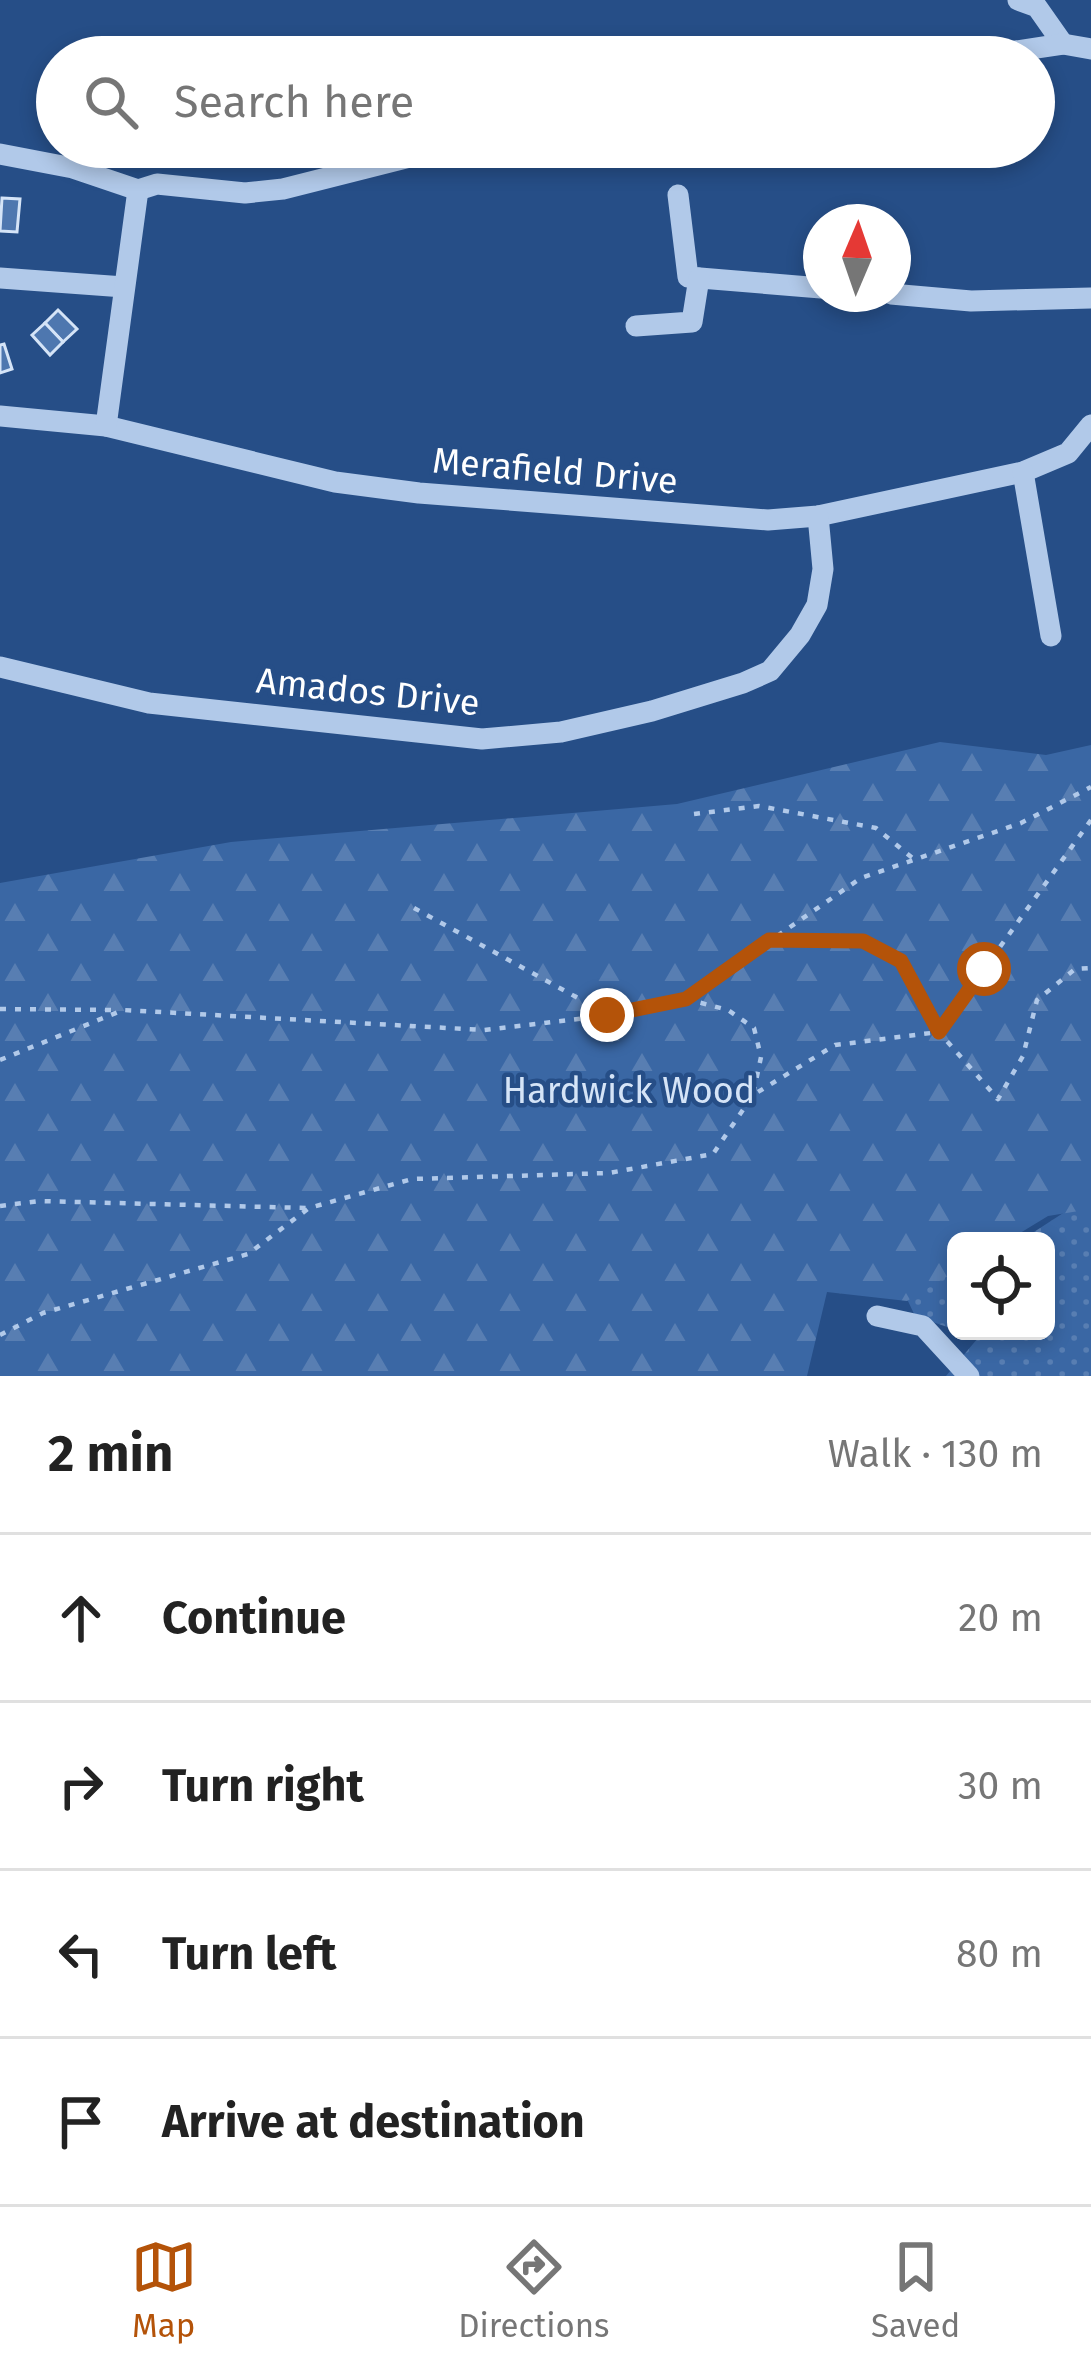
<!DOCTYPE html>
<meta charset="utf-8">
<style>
body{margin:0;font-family:"Fira Sans",sans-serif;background:#f2f2f2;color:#222}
.controls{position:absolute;right:36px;bottom:36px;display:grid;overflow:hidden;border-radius:18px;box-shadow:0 6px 18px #0003}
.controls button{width:108px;height:108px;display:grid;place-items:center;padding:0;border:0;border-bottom:3px solid #e0e0e0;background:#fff;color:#222;font:60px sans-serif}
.compass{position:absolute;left:803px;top:204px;width:108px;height:108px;border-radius:50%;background:#fff;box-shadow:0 6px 18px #0003;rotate:2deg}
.stop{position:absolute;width:36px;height:36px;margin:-27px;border:9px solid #b45309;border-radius:50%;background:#fff}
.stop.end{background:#b45309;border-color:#fff;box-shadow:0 3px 12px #0008}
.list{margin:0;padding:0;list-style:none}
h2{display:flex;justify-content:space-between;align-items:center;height:156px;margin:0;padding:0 48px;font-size:51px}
h2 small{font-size:39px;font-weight:400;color:#767676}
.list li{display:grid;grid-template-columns:78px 1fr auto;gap:36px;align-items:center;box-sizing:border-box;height:168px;padding:0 48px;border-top:3px solid #e0e0e0}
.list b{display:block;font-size:45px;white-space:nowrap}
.list em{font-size:39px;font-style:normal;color:#767676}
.icon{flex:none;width:66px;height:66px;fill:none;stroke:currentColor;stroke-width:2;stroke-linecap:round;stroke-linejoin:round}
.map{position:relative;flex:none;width:1091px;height:1376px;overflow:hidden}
.search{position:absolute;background:#fff;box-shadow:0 6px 18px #0003;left:36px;right:36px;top:36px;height:132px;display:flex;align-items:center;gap:30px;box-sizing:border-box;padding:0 42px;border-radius:66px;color:#767676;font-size:45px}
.sheet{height:828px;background:#fff}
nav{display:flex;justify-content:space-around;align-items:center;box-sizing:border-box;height:168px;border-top:3px solid #e0e0e0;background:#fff;font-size:33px;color:#767676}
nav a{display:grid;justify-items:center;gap:6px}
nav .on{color:#b45309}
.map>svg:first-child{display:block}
.green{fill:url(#green-dots)}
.forest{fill:url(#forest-firs)}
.building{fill:#4e77af;stroke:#d5e4f7;stroke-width:3}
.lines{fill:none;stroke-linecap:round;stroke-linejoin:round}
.path{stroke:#b1c9e9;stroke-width:4.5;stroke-dasharray:6 9;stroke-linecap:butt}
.minor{stroke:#b1c9e9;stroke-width:21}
.route{stroke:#b45309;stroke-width:15}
.labels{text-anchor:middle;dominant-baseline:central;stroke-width:9;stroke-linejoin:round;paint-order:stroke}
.street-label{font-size:36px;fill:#fff;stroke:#264e87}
.park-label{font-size:36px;fill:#d5e4f7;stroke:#264e87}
</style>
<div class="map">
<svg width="1091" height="1376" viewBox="0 0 1091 1376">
<defs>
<pattern id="green-dots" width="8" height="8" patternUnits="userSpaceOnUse" patternTransform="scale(3)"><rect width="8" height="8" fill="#3a67a4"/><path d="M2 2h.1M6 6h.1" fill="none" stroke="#587eb2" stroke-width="1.8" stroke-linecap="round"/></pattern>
<pattern id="forest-firs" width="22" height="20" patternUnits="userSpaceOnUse" patternTransform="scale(3)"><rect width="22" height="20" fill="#3a67a4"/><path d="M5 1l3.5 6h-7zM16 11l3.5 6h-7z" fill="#587eb2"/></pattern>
</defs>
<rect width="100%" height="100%" fill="#264e87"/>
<g class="green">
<path d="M1091 1195V1376H946L978 1338 959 1331H1046V1241H1020Z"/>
<path d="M956 1256V1330L915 1316 894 1271Z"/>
</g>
<path class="forest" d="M940 742 1046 755 1091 745V1209L1048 1216 1007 1241H956V1271L907 1301 827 1292 807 1376H0V883L231 842 677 804Z"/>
<g class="building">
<path d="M2 198 20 199 17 232 0 231Z"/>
<path d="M58 310 77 329 63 342 45 323Z"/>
<path d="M45 323 63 342 50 355 32 335Z"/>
<path d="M4 344 12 369 0 373V345Z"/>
</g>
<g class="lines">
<g class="path">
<path d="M694 814 759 806 876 828 916 861"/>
<path d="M414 908 607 1014"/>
<path d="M774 940 863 941 901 961 939 1032 998 1099 1023 1056 1037 1000 1075 969 1091 968"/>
<path d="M686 999 728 1010 754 1028 761 1057 753 1095"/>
<path d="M0 1009 117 1010"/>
<path d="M0 1060 123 1010 484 1030 595 1017 686 999 861 878 1021 823 1091 787"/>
<path d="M0 1206 39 1201 306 1208"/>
<path d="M0 1335 43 1313 248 1254 309 1208 412 1179 609 1173 713 1154 753 1095 835 1045 939 1032 1091 820"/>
</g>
<g class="minor">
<path d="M1018 0 1037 7 1063 44"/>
<path d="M976 57 1063 44 1091 49"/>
<path d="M0 154 73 168 138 190 157 184 245 193 283 189 449 147"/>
<path d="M678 195 688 277 821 288"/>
<path d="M0 278 124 287"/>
<path d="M891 294 971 301 1091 298"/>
<path d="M636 326 692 322 699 278"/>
<path d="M0 416 106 426 335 482 419 493 768 520 818 516 1023 472 1068 453 1091 425"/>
<path d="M106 426 138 190"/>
<path d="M1023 472 1051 636"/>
<path d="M0 667 149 703 482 739 561 732 652 711 743 683 770 671 800 635 817 605 823 569 818 516"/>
<path d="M877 1316 923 1326 969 1376"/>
</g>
</g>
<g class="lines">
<path class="route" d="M607 1015 686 999 769 940 863 941 901 961 939 1032 984 969"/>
</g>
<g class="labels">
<g class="street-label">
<text transform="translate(555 471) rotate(5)">Merafield Drive</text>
<text transform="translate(368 692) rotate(6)">Amados Drive</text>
</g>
<g class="park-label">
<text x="629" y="1091">Hardwick Wood</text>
</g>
</g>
</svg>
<div class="controls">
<button><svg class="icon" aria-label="locate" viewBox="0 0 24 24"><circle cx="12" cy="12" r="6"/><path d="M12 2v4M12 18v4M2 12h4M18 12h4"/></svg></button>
</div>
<svg class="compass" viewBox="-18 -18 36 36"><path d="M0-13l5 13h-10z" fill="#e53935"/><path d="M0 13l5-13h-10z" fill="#767676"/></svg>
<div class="stop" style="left:984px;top:969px"></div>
<div class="stop end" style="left:607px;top:1015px"></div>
<div class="search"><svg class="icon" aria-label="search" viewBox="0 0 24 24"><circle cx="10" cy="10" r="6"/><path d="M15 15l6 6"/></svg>Search here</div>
</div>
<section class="sheet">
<h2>2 min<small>Walk · 130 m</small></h2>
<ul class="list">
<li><svg class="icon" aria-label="ahead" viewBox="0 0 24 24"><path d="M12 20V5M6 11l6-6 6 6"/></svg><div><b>Continue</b></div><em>20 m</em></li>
<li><svg class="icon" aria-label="right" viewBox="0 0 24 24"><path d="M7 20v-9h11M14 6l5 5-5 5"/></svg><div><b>Turn right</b></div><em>30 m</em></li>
<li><svg class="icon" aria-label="left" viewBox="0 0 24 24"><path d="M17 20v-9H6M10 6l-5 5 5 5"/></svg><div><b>Turn left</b></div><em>80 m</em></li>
<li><svg class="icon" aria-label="arrive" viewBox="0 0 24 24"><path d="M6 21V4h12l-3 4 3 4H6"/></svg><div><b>Arrive at destination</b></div></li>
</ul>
</section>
<nav>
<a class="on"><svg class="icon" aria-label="map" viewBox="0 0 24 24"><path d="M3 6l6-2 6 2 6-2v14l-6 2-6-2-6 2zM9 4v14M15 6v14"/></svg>Map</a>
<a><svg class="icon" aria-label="directions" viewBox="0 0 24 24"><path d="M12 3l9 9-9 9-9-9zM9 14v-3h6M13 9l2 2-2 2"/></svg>Directions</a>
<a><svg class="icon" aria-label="saved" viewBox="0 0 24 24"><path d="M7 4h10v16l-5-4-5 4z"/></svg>Saved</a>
</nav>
